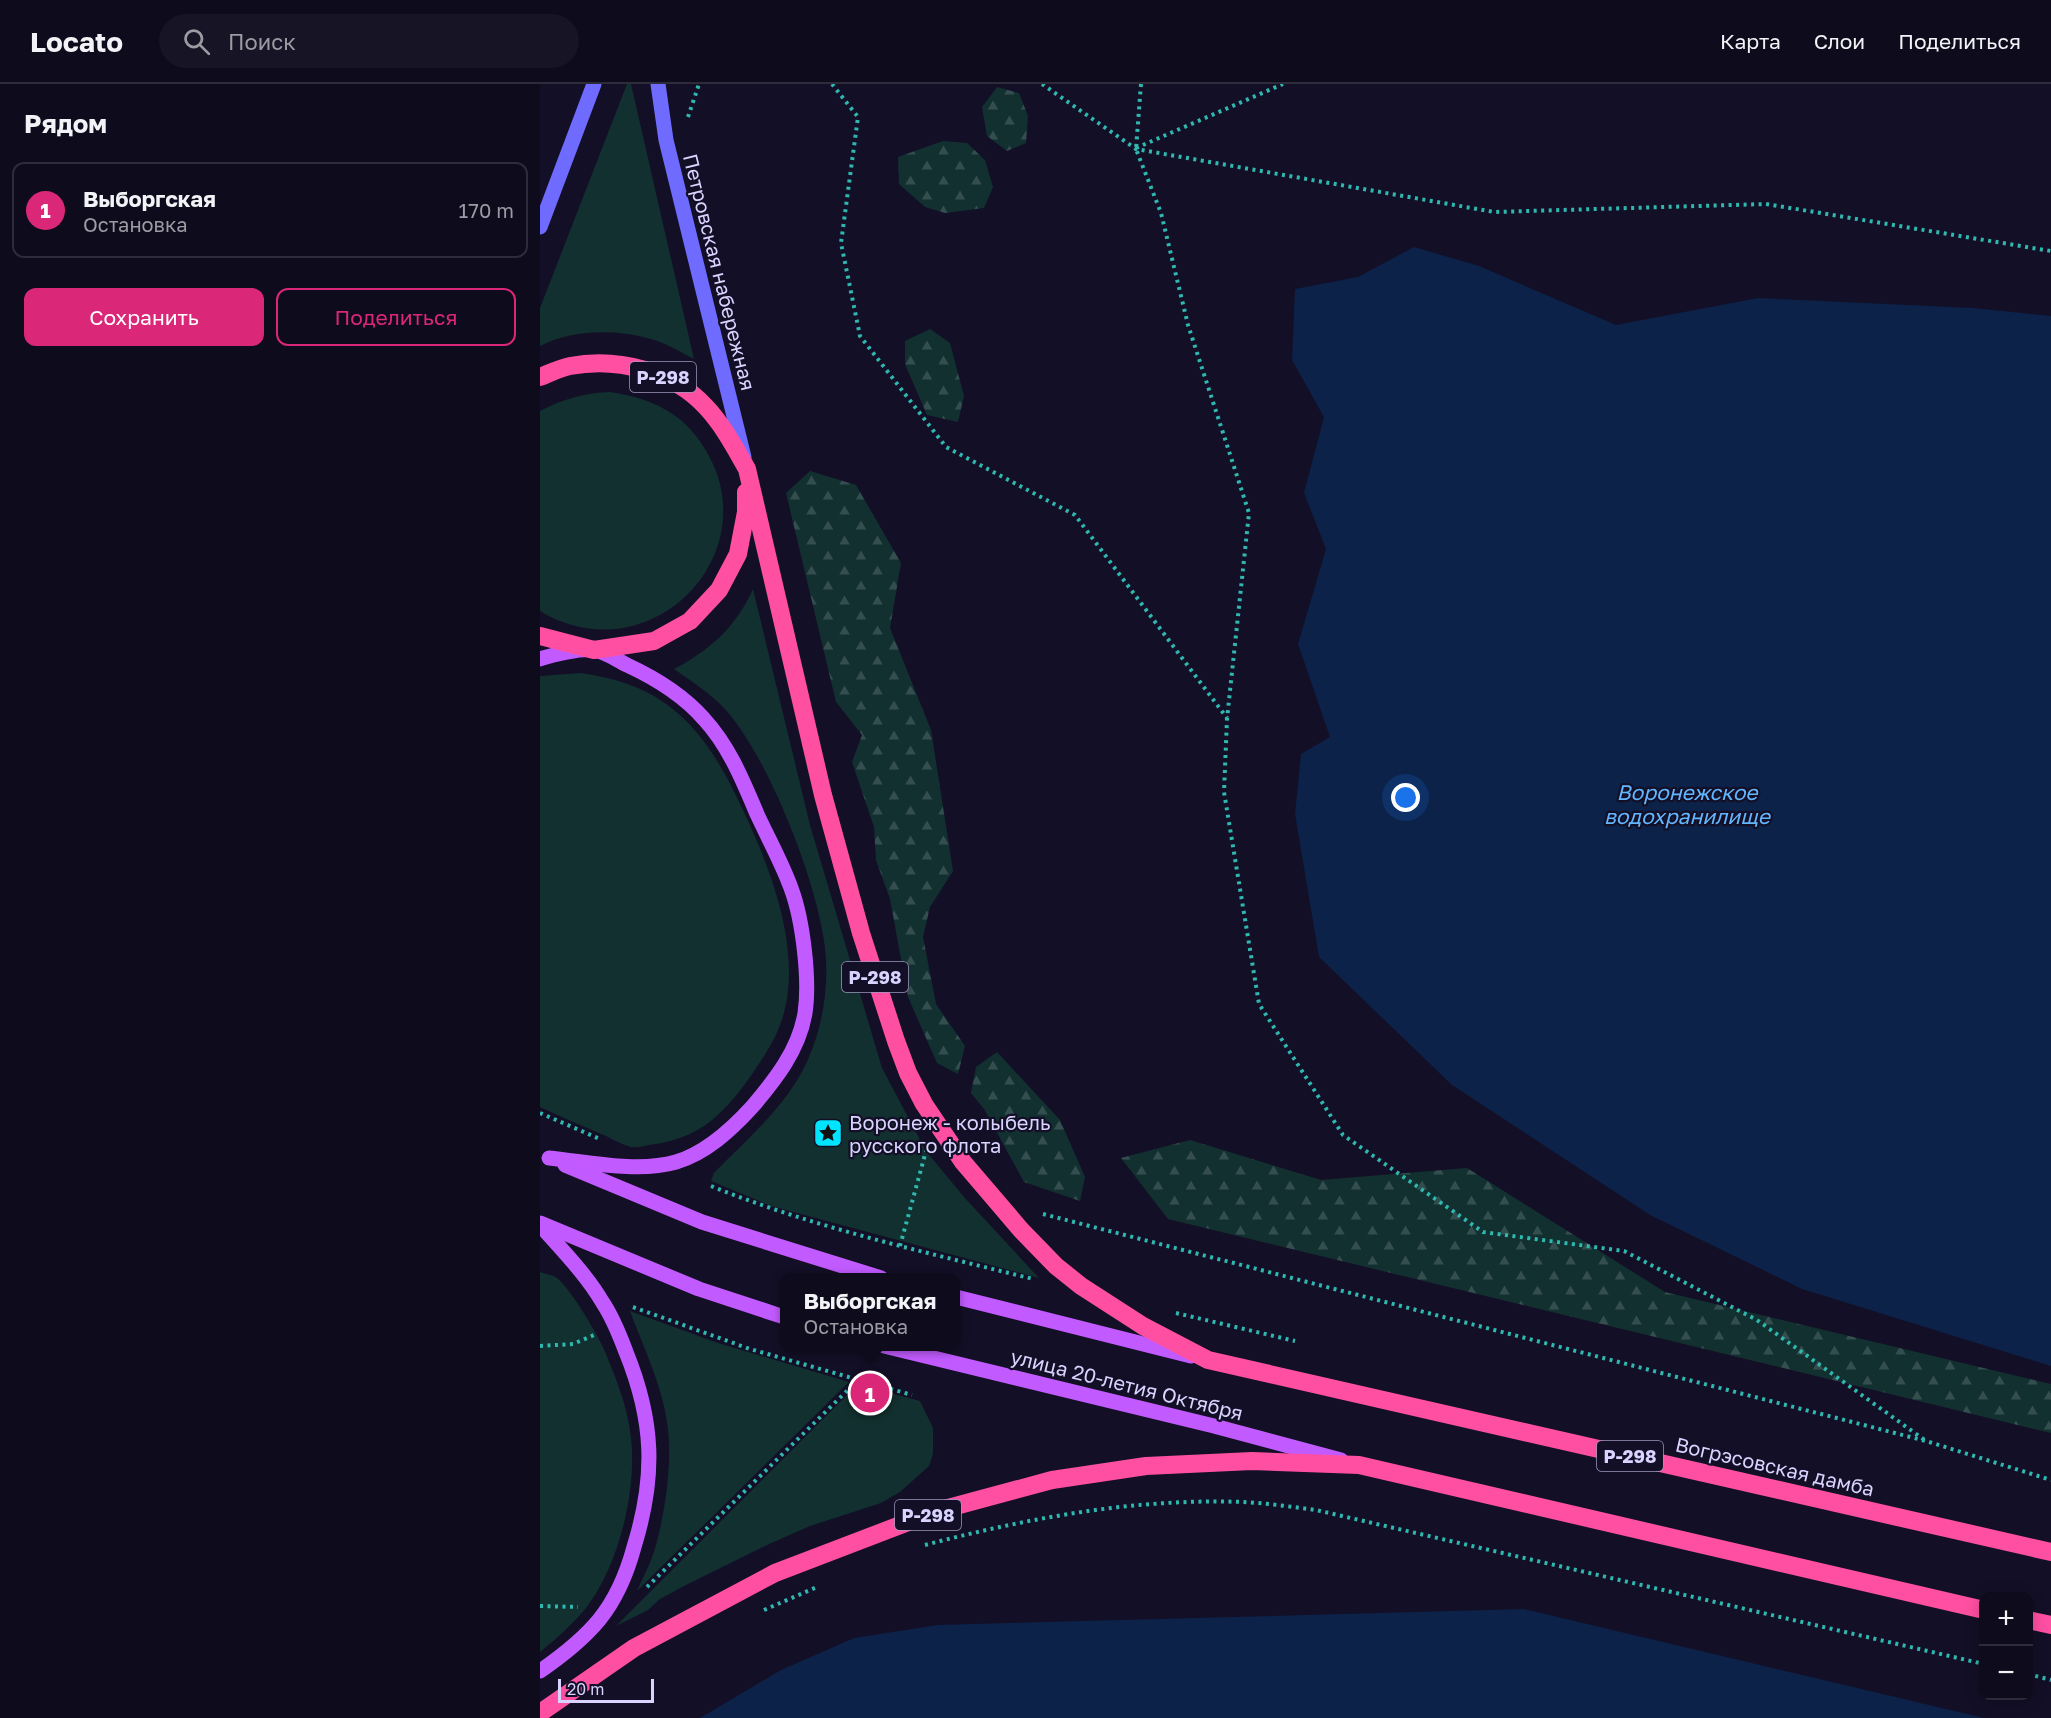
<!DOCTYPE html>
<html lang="ru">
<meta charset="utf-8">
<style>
body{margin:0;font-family:"Golos Text",sans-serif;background:#171425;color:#f1f3f6}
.controls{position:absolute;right:18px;bottom:18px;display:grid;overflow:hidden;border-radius:12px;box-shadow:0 3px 15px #0003}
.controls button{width:54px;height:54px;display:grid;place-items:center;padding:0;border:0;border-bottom:2px solid #2e2b3b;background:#0e0b1c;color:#f1f3f6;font:30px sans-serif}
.scale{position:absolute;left:18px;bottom:15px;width:96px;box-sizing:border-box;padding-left:6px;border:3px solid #d9d4ff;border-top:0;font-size:16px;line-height:21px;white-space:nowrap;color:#d9d4ff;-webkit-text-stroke:4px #130f26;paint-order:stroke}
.you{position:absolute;left:866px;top:714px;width:21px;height:21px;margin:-15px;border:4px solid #fff;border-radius:50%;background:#1a73e8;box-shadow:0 0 0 9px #1a73e833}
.badge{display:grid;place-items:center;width:39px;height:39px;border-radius:50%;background:#db2777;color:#fff;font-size:20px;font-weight:700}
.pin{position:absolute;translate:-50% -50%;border:3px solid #fff;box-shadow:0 2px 6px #0006}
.popup{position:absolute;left:240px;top:1189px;width:180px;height:78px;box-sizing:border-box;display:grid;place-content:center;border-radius:12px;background:#0e0b1c;filter:drop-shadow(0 2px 4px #0005);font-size:20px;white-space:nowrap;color:#9b9ba3}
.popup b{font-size:22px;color:#f1f3f6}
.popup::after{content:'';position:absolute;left:50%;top:100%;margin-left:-12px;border:12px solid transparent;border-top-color:#0e0b1c}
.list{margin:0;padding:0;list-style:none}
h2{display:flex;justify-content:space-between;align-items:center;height:78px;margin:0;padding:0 24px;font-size:26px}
h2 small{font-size:20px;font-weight:400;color:#9b9ba3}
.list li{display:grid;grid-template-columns:39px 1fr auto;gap:18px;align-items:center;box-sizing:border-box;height:96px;margin:0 12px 12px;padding:0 12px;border:2px solid #2e2b3b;border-radius:12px}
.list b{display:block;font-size:22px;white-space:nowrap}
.list p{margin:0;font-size:20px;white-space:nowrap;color:#9b9ba3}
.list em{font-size:20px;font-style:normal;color:#9b9ba3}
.actions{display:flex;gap:12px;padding:18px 24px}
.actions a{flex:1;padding:14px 0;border:2px solid #db2777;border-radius:12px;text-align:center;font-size:21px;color:#db2777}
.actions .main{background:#db2777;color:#fff}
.icon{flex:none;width:33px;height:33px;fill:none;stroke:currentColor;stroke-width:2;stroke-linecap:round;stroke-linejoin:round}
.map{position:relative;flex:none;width:1511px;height:1634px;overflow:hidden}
header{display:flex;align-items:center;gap:36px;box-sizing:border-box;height:84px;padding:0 30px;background:#0e0b1c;border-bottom:2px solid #2e2b3b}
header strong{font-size:28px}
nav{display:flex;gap:33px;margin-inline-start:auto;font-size:21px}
.search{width:420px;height:54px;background:#171425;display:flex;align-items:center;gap:15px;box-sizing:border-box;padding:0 21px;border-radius:33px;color:#9b9ba3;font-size:22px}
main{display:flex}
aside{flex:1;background:#0e0b1c}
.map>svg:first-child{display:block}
.grass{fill:#12302f}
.forest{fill:url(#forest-firs)}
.water{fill:#0c2248}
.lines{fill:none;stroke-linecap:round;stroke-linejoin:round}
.path{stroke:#2fb8b0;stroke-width:4;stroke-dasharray:3 4.5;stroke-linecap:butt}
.secondary{stroke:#6f6bff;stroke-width:15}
.primary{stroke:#c25bff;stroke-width:15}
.highway{stroke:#ff4fa3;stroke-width:18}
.labels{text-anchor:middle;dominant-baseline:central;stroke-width:4.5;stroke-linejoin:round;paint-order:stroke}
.shield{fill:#130f26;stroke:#9e99be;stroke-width:1.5}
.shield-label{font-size:18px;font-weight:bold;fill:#d9d4ff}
.street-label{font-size:20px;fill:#d9d4ff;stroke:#130f26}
.poi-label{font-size:20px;fill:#d9d4ff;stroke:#130f26;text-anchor:start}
.water-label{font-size:21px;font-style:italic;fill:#62b6ff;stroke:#130f26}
</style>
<header>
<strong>Locato</strong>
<div class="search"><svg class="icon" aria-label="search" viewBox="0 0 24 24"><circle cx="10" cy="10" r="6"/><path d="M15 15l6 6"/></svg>Поиск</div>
<nav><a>Карта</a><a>Слои</a><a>Поделиться</a></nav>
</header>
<main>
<aside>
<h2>Рядом<small></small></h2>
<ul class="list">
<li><span class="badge">1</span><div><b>Выборгская</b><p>Остановка</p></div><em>170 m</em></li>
</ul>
<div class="actions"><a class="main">Сохранить</a><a>Поделиться</a></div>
</aside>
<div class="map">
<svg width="1511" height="1634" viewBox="0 0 1511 1634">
<defs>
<pattern id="forest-firs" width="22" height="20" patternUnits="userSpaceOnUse" patternTransform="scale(1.5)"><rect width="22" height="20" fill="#12302f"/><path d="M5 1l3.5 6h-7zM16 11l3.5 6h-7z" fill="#344d4e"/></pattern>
</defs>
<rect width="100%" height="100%" fill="#130f26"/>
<g class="grass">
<path d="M87 0H91L154 275C139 267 124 258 107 254 74 245 31 246 0 262V224Z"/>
<path d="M70 308C94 312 114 317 134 331 149 341 161 357 169 372 207 441 165 523 92 542 61 550 27 544 0 527V327C23 315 44 309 70 308Z"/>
<path d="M213 505 270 741 342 984 386 1067 424 1113 499 1194 231 1122 171 1097 174 1089C208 1054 250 1019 269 973 284 938 290 895 284 857 275 793 228 672 184 624 170 609 151 597 134 585 170 566 196 543 213 505Z"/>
<path d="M41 589C73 594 103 602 129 622 165 649 185 688 204 728 233 790 267 879 238 946 232 961 222 975 213 989 201 1006 188 1023 171 1037 153 1051 133 1058 109 1061 104 1062 97 1064 91 1063 83 1061 74 1056 66 1052 44 1043 22 1033 0 1023V592Z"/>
<path d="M0 1188C5 1190 13 1191 17 1194 31 1206 55 1246 63 1263 75 1291 88 1323 91 1354 97 1407 79 1481 46 1524 33 1540 16 1555 0 1568Z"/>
<path d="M90 1227 178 1259 309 1298 97 1507C103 1493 111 1479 115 1464 125 1430 132 1381 128 1346 124 1305 104 1265 90 1227Z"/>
<path d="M351 1309 380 1317 393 1344V1370L389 1382 360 1408 341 1419 270 1442 227 1461 146 1501 120 1515 108 1526 76 1542 307 1311 346 1322Z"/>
</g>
<g class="forest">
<path d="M457 3 479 9 488 32 486 59 467 67 447 52 442 23Z"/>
<path d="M403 57 427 59 445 76 453 103 444 124 405 129 385 123 359 100 358 73Z"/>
<path d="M390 245 410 259 424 312 418 338 387 331 365 280V257Z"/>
<path d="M270 387 316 401 361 479 350 544 391 646 413 787 390 823 383 853 396 920 425 962 418 990 397 979 368 913 350 815 336 776 334 743 312 678 322 651 296 618 246 409Z"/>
<path d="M457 968 520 1036 545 1093 540 1117 484 1098 444 1025 431 1009 436 983Z"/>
<path d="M650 1056 781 1096 927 1084 1125 1208 1511 1300V1349L628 1135 581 1074Z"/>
</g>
<g class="water">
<path d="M874 163 939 182 1076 241 1218 214 1433 224 1511 232V1282L1262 1205 1110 1131 912 1001 779 873 755 730 761 670 790 653 758 560 786 465 764 409 784 333 752 276 755 205 818 193Z"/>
<path d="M984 1525 1444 1634H160L241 1586 314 1554 398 1541Z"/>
</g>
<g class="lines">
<g class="path">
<path d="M292 0 318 33 301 159 320 252 406 363 535 431 687 634"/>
<path d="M502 0 596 65 954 128 1226 120 1511 167"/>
<path d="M601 0 596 65 621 129 648 241 709 429 687 635 684 708 719 920 803 1051 943 1148 1084 1167 1217 1236 1386 1357"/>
<path d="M148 33 159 0"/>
<path d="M596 64 743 0"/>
<path d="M0 1029 60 1055"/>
<path d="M171 1102C275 1144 385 1168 493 1195"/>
<path d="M503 1130 1386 1357 1511 1396"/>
<path d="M360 1162 386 1067"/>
<path d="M93 1223 210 1265 372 1311"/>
<path d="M636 1229 755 1257"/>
<path d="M0 1262 33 1260 54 1251"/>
<path d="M385 1461C488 1434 596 1414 703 1418 727 1419 752 1423 776 1426L1444 1580"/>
<path d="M107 1503 318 1296"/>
<path d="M0 1522 38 1523"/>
<path d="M224 1526 277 1503"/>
<path d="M1488 1590 1511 1596"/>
</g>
<g class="secondary">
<path d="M118 0 126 56 204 373"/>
<path d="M0 143 54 0"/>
</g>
<g class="primary">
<path d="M0 575C12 571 41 564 54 566 64 567 77 576 87 581 115 594 144 612 164 635 189 662 203 697 217 730 228 754 242 779 251 804 263 836 270 896 265 929 259 966 235 996 212 1023 191 1046 166 1069 136 1078 98 1089 48 1078 9 1074"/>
<path d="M25 1081 162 1138 341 1194"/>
<path d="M0 1139 159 1205 244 1233"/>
<path d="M0 1141C22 1166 46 1190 63 1219 73 1234 80 1252 86 1268 114 1337 116 1392 94 1463 87 1489 76 1515 59 1536 44 1554 19 1574 0 1587"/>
<path d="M416 1213 651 1272"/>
<path d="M344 1262 674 1342 801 1376"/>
</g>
<g class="highway">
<path d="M0 293C10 289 20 284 30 282 78 273 133 287 166 323 183 341 195 364 207 385L283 711 321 849 356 957 368 989 384 1020 423 1078 481 1146 516 1182 541 1202 603 1242 668 1276 1511 1468"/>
<path d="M0 552 54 566 114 557 150 537 179 506 198 470 206 428V408"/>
<path d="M1488 1536 1511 1541"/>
<path d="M0 1629 94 1564 235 1489 397 1427 512 1396 606 1382 712 1377 819 1381 1444 1526"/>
</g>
</g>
<defs>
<g id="sight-square" transform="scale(1.5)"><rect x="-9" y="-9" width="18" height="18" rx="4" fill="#00e5ff" stroke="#130f26"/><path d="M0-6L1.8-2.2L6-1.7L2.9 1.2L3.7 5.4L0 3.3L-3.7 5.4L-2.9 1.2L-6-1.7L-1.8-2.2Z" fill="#111"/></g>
</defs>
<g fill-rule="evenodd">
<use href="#sight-square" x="288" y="1049"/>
</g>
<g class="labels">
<g class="shield">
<rect x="90" y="278" width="66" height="30" rx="4.5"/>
<rect x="302" y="878" width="66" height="30" rx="4.5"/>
<rect x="1057" y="1357" width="66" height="30" rx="4.5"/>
<rect x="355" y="1416" width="66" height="30" rx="4.5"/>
</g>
<g class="shield-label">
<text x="123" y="293">Р-298</text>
<text x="335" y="893">Р-298</text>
<text x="1090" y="1372">Р-298</text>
<text x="388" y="1431">Р-298</text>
</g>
<g class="street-label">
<text transform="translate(180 188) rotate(76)">Петровская набережная</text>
<text transform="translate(587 1300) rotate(14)">улица 20-летия Октября</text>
<text transform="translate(1235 1382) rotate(13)">Вогрэсовская дамба</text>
</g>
<g class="poi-label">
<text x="309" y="1038">Воронеж - колыбель<tspan x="309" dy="23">русского флота</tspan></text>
</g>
<g class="water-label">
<text x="1147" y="708">Воронежское<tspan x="1147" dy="24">водохранилище</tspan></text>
</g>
</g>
</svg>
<div class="controls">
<button>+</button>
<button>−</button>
</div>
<div class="scale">20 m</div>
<div class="you"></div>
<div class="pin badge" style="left:330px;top:1309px">1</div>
<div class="popup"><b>Выборгская</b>Остановка</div>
</div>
</main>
